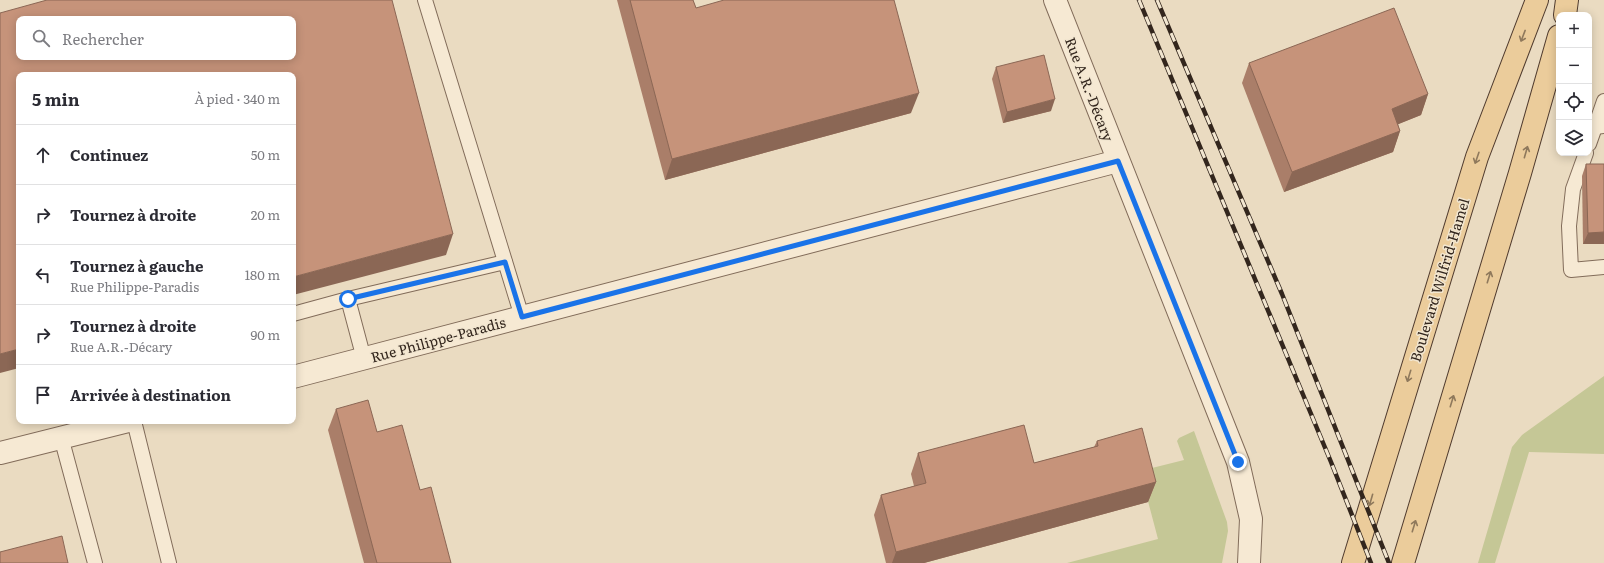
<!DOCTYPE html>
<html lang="fr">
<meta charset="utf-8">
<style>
body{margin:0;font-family:Literata,serif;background:#f7f7f7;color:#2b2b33}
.controls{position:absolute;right:12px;top:12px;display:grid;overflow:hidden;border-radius:8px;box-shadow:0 2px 10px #0003}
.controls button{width:36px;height:36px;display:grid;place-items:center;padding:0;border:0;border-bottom:1px solid #e1e1e2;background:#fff;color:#2b2b33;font:20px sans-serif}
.stop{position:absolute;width:12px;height:12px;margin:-9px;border:3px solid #1a73e8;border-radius:50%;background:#fff}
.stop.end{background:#1a73e8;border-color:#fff;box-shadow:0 1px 4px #0008}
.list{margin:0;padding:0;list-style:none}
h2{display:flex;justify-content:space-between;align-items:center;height:52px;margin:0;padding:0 16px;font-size:17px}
h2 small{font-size:13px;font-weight:400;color:#7c7c81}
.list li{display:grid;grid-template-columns:26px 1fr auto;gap:12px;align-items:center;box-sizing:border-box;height:60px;padding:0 16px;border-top:1px solid #e1e1e2}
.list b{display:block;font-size:15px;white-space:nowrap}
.list p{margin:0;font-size:13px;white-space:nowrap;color:#7c7c81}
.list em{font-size:13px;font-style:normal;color:#7c7c81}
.icon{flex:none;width:22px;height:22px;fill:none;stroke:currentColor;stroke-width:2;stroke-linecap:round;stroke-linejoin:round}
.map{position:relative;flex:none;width:1604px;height:563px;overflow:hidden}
.search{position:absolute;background:#fff;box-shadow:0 2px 10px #0003;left:16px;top:16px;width:280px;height:44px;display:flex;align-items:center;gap:10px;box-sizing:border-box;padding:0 14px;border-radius:8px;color:#7c7c81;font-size:15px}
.panel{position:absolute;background:#fff;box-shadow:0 2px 10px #0003;left:16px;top:72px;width:280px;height:352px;border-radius:8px}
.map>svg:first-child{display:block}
.green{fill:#c5c796}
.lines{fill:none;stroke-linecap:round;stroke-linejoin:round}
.lane-casing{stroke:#826c5a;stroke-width:16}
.street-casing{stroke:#826c5a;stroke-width:24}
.primary-casing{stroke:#503b2e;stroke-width:24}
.lane{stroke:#f6e9d3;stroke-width:14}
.street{stroke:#f6e9d3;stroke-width:22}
.primary{stroke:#ebcc9b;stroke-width:22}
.rail-casing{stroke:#33261d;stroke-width:4.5}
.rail{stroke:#f2e6d0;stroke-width:3;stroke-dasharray:9;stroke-linecap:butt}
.wall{fill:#aa7e69}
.shaded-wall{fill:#8b6755}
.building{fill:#c6937a;stroke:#8b6755;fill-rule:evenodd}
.oneway{stroke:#8f795c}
.route{stroke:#1a73e8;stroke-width:5}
.labels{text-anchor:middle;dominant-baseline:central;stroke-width:3;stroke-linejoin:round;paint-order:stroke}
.street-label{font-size:14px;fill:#33261d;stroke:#f2e6d0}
</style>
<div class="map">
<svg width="1604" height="563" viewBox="0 0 1604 563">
<rect width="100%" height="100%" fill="#eadbc1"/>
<g class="green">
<path d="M1604 376V454L1529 452 1495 563H1478L1512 447 1522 435Z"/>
<path d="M1194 431 1227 522 1228 531 1222 563H1067L1158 539 1140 471 1184 460 1177 441 1179 438Z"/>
</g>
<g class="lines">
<g class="lane-casing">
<g id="lane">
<path d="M425 0 522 317"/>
<path d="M1604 101 1595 127 1604 126"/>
<path d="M1589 144 1595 127"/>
<path d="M1586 153 1573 189 1569 226 1571 270 1604 267"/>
<path d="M348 299 505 262"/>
<path d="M293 314 348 299 364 359"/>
<path d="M134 421 169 563"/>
<path d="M61 437 95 563"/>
</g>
</g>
<g class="street-casing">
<g id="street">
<path d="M1055 0 1238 462 1251 519 1249 563"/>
<path d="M293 377 1118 161"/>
<path d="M0 453 128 421"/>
</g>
</g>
<g class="primary-casing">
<g id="primary">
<path d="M1565 15 1567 0"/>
<path d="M1353 563 1477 157 1537 0"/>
<path d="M1403 563 1520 173 1559 36"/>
</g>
</g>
<use href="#lane" class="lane"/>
<use href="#street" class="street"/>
<use href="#primary" class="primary"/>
<g class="rail-casing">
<g id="rail">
<path d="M1139 0 1331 462 1371 563"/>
<path d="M1157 0 1282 294 1389 563"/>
</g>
</g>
<use href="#rail" class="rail"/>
</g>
<g class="wall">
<path d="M617 0H693L696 8 911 113 665 180Z"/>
<path d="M1249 63 1428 94 1421 115 1398 124 1400 131 1393 152 1284 192 1242 83Z"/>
<path d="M996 67 1051 111 1003 123 992 79Z"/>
<path d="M1586 164 1604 244H1583L1582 176Z"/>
<path d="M336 409 377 432 420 490 451 563H364L328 430Z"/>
<path d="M1097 441 1156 482 1148 502 924 563H886L874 515 881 495 914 486 911 474 918 453 1034 463 1094 447Z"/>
</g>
<g class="shaded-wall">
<path d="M919 93 911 113 665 180 672 159Z"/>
<path d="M1428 94 1421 115 1384 130 1392 109Z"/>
<path d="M1055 99 1051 111 1003 123 1007 112Z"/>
<path d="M1400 131 1393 152 1284 192 1292 172Z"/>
<path d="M1604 232V244H1583L1588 233Z"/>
<path d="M453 234 446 255 293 295V277Z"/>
<path d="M19 349V368L0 373V354Z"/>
<path d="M1156 482 1148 502 924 563H892L896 552Z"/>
</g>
<g class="building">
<path d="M47 0H392L453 234 293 277V75H19V349L0 354V13ZM19 19H293V57H19Z"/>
<path d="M630 0H693L696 8 724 0H894L919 93 672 159Z"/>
<path d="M1394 8 1428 94 1392 109 1400 131 1292 172 1249 63Z"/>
<path d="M1044 55 1055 99 1007 112 996 67Z"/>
<path d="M1586 164H1604V232L1588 233Z"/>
<path d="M368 400 377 432 402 425 420 490 431 487 451 563H377L336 409Z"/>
<path d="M1024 425 1034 463 1098 446 1097 441 1142 428 1156 482 896 552 881 495 926 483 918 453Z"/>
<path d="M62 536 68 563H0V552Z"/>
</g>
<defs><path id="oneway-shaft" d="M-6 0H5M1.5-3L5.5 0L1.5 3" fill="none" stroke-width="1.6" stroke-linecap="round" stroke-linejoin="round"/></defs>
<g class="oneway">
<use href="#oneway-shaft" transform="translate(1523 36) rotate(111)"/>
<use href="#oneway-shaft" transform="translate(1526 152) rotate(-74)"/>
<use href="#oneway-shaft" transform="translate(1477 158) rotate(109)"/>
<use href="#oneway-shaft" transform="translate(1489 277) rotate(-73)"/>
<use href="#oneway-shaft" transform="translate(1409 376) rotate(107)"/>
<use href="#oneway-shaft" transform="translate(1452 401) rotate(-73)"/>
<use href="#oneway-shaft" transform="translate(1371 500) rotate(106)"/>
<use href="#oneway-shaft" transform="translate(1414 526) rotate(-73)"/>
</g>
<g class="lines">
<path class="route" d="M348 299 505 262 522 317 1118 161 1238 462"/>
</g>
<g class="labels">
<g class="street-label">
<text transform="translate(1090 89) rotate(69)">Rue A.R.-Décary</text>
<text transform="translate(1439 280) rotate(-73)">Boulevard Wilfrid-Hamel</text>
<text transform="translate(438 339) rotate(-15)">Rue Philippe-Paradis</text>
</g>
</g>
</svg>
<div class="controls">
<button>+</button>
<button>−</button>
<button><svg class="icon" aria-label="locate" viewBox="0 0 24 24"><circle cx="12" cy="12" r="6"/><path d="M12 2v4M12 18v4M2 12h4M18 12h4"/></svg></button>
<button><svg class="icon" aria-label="layers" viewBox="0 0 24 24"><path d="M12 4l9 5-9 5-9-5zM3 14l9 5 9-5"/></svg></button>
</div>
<div class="stop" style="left:348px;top:299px"></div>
<div class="stop end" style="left:1238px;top:462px"></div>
<div class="search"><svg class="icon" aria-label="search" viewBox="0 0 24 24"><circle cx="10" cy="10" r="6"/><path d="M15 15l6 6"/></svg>Rechercher</div>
<section class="panel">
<h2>5 min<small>À pied · 340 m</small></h2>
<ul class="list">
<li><svg class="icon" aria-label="ahead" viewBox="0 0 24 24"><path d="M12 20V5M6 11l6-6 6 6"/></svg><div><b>Continuez</b></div><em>50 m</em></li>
<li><svg class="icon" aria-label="right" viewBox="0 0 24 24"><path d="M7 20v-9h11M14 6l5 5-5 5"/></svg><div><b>Tournez à droite</b></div><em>20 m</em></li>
<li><svg class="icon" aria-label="left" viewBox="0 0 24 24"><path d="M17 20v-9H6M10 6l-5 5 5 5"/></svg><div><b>Tournez à gauche</b><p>Rue Philippe-Paradis</p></div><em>180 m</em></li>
<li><svg class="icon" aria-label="right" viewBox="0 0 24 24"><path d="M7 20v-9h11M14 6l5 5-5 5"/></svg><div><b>Tournez à droite</b><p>Rue A.R.-Décary</p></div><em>90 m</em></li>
<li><svg class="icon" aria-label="arrive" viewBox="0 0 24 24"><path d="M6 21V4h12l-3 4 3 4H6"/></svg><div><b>Arrivée à destination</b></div></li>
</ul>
</section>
</div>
